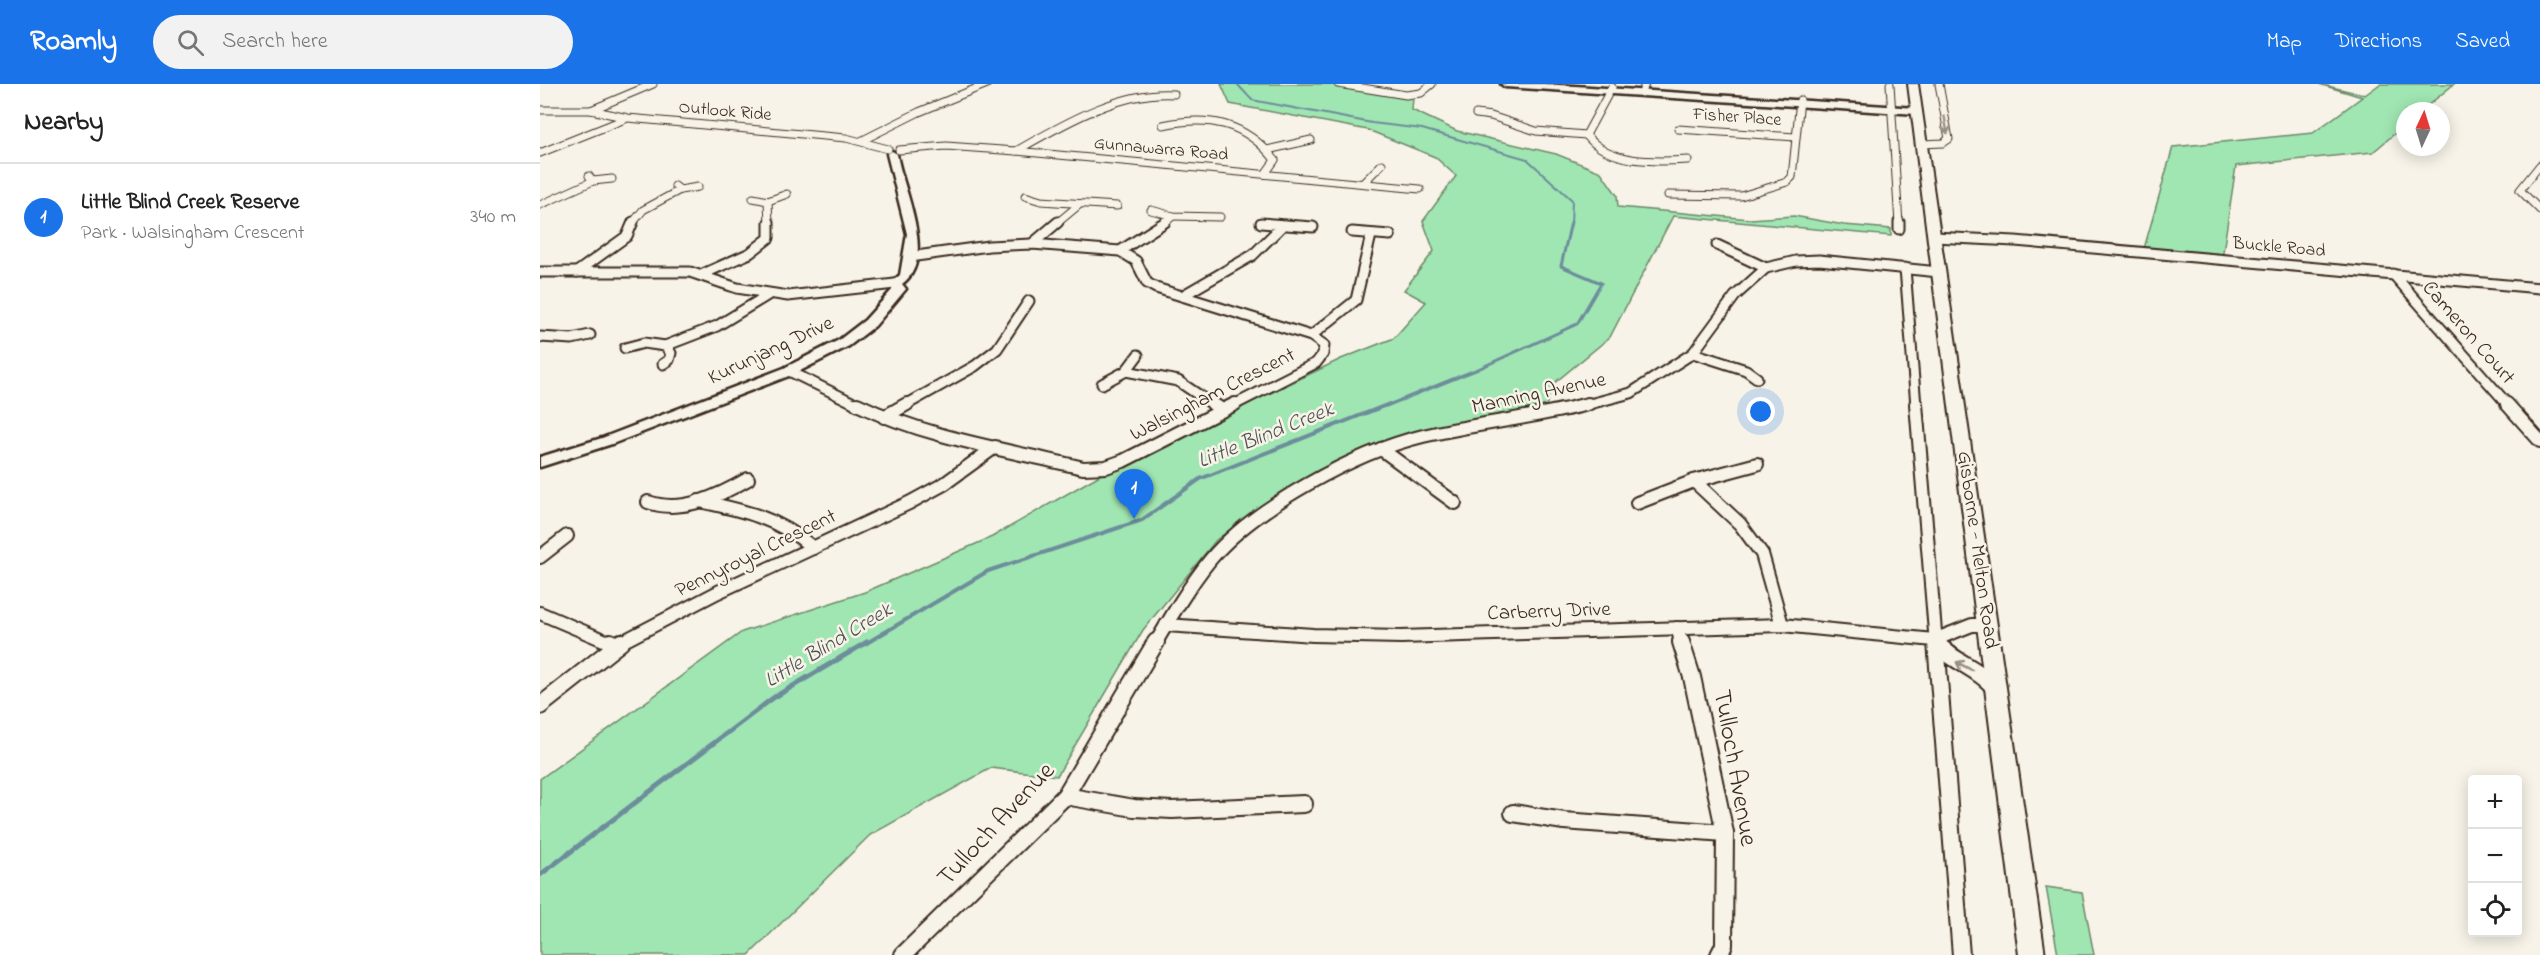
<!DOCTYPE html>
<meta charset="utf-8">
<style>
body{margin:0;font-family:"Indie Flower",sans-serif;background:#f2f2f2;color:#222}
.controls{position:absolute;right:18px;bottom:18px;display:grid;overflow:hidden;border-radius:6px;box-shadow:0 3px 15px #0003}
.controls button{width:54px;height:54px;display:grid;place-items:center;padding:0;border:0;border-bottom:2px solid #e0e0e0;background:#fff;color:#222;font:30px sans-serif}
.compass{position:absolute;left:1856px;top:18px;width:54px;height:54px;border-radius:50%;background:#fff;box-shadow:0 3px 15px #0003;rotate:4deg}
.you{position:absolute;left:1221px;top:328px;width:21px;height:21px;margin:-15px;border:4px solid #fff;border-radius:50%;background:#1a73e8;box-shadow:0 0 0 9px #1a73e833}
.badge{display:grid;place-items:center;width:39px;height:39px;border-radius:50%;background:#1a73e8;color:#fff;font-size:20px;font-weight:700}
.pin{position:absolute;translate:-50% -50px;filter:drop-shadow(0 2px 3px #0008)}
.pin::after{content:'';position:absolute;top:32px;width:21px;height:18px;background:inherit;clip-path:polygon(0 0,100% 0,50% 100%)}
.list{margin:0;padding:0;list-style:none}
h2{display:flex;justify-content:space-between;align-items:center;height:78px;margin:0;padding:0 24px;font-size:26px}
h2 small{font-size:20px;font-weight:400;color:#767676}
.list li{display:grid;grid-template-columns:39px 1fr auto;gap:18px;align-items:center;box-sizing:border-box;height:108px;padding:0 24px;border-top:2px solid #e0e0e0}
.list b{display:block;font-size:22px;white-space:nowrap}
.list p{margin:0;font-size:20px;white-space:nowrap;color:#767676}
.list em{font-size:20px;font-style:normal;color:#767676}
.icon{flex:none;width:33px;height:33px;fill:none;stroke:currentColor;stroke-width:2;stroke-linecap:round;stroke-linejoin:round}
.map{position:relative;flex:none;width:2000px;height:871px;overflow:hidden}
header{display:flex;align-items:center;gap:36px;box-sizing:border-box;height:84px;padding:0 30px;background:#1a73e8;color:#fff}
header strong{font-size:28px}
nav{display:flex;gap:33px;margin-inline-start:auto;font-size:21px}
.search{width:420px;height:54px;background:#f2f2f2;display:flex;align-items:center;gap:15px;box-sizing:border-box;padding:0 21px;border-radius:33px;color:#767676;font-size:22px}
main{display:flex}
aside{flex:1;background:#fff}
.map>svg:first-child{display:block}
.green{fill:#a0e6b2;stroke:#6e8868;stroke-width:1.5}
.lines{fill:none;stroke-linecap:round;stroke-linejoin:round}
.stream-far3{stroke:#6c8d9b;stroke-width:2}
.stream-far2{stroke:#6c8d9b;stroke-width:3}
.stream-far1{stroke:#6c8d9b;stroke-width:4}
.stream{stroke:#6c8d9b;stroke-width:5}
.minor-far3-casing{stroke:#3b2a1e;stroke-width:9}
.minor-far2-casing{stroke:#3b2a1e;stroke-width:13}
.minor-far1-casing{stroke:#3b2a1e;stroke-width:16}
.minor-casing{stroke:#3b2a1e;stroke-width:20}
.tertiary-casing{stroke:#3b2a1e;stroke-width:5}
.secondary-casing{stroke:#3b2a1e;stroke-width:4}
.minor-far3{stroke:#f7f3e8;stroke-width:7}
.minor-far2{stroke:#f7f3e8;stroke-width:9}
.minor-far1{stroke:#f7f3e8;stroke-width:12}
.minor{stroke:#f7f3e8;stroke-width:16}
.tertiary{fill:#f7f3e8;fill-rule:evenodd}
.secondary{fill:#f7f3e8;fill-rule:evenodd}
.oneway{stroke:#998e83}
.labels{text-anchor:middle;dominant-baseline:central;stroke-width:5;stroke-linejoin:round;paint-order:stroke}
.far-street-label{font-size:18px;fill:#3b2a1e;stroke:#f7f3e8}
.street-label{font-size:21px;fill:#3b2a1e;stroke:#f7f3e8}
.water-label{font-size:22px;font-style:italic;fill:#505352;stroke:#f7f3e8}
.near-street-label{font-size:26px;fill:#3b2a1e;stroke:#f7f3e8}
</style>
<header>
<strong>Roamly</strong>
<div class="search"><svg class="icon" aria-label="search" viewBox="0 0 24 24"><circle cx="10" cy="10" r="6"/><path d="M15 15l6 6"/></svg>Search here</div>
<nav><a>Map</a><a>Directions</a><a>Saved</a></nav>
</header>
<main>
<aside>
<h2>Nearby<small></small></h2>
<ul class="list">
<li><span class="badge">1</span><div><b>Little Blind Creek Reserve</b><p>Park · Walsingham Crescent</p></div><em>340 m</em></li>
</ul>
</aside>
<div class="map">
<svg width="2000" height="871" viewBox="0 0 2000 871">
<rect width="100%" height="100%" fill="#f7f3e8"/>
<filter id="ink" filterUnits="userSpaceOnUse"><feTurbulence type="fractalNoise" baseFrequency=".0167" numOctaves="2"/><feDisplacementMap in="SourceGraphic" scale="12" xChannelSelector="R" yChannelSelector="G"/><feConvolveMatrix kernelMatrix="1 2 1 2 8 2 1 2 1" color-interpolation-filters="sRGB"/></filter>
<g filter="url(#ink)">
<g class="green">
<path d="M681 0H790L803 4 873 14 872 26 917 47 1016 70 1061 88 1077 111 1078 123 1210 135 1254 132 1304 141 1351 145V152L1133 132 1070 253 1012 301 1005 326 873 348 730 417 676 456 603 546 517 692 451 684 330 751 209 871H0V695L202 548 325 508 452 453 560 391 801 275 854 254 886 218 864 206 894 167 883 137 916 92 895 73 828 46 690 20Z"/>
<path d="M1779 0 1825 11 1840 0H1914L1881 27H1865V41L1833 68 1696 82 1682 175 1603 168 1633 63 1773 49 1822 13Z"/>
<path d="M1506 803 1542 808 1554 871H1518Z"/>
</g>
<g class="lines">
<path class="stream-far3" d="M697 0 712 16 832 39 882 45 987 75 1032 116 1031 140"/>
<path class="stream-far2" d="M846 322 938 285 1037 240 1061 199 1021 182 1031 138"/>
<path class="stream-far1" d="M325 560 448 487 602 436 660 395 849 320"/>
<path class="stream" d="M0 791 233 614 327 558"/>
<g class="minor-far3-casing">
<g id="minor-far3">
<path d="M113 0 51 26 88 34 306 54 348 65"/>
<path d="M798 0 866 11 881 9 892 0"/>
<path d="M1350 0 1359 140"/>
<path d="M1072 3 1046 51C1069 80 1114 78 1148 76"/>
<path d="M1102 9 1105 0"/>
<path d="M0 26H51"/>
<path d="M936 30 951 32 996 47 1046 51"/>
<path d="M623 41C668 31 705 38 735 76L725 90"/>
<path d="M1138 45 1255 53"/>
<path d="M321 57 379 28 447 0"/>
<path d="M1382 60 1403 59 1409 55 1399 0"/>
<path d="M359 66 406 62 476 67 880 105"/>
<path d="M727 66 771 56"/>
<path d="M476 67C522 41 580 6 634 10"/>
<path d="M0 69 85 35"/>
<path d="M2000 81 1980 106 2000 126"/>
<path d="M49 92 53 97 72 95"/>
<path d="M823 99 842 80"/>
<path d="M135 102 140 106 158 103"/>
<path d="M1128 111 1201 112 1247 98 1252 93 1260 16"/>
<path d="M485 112 501 117 577 122"/>
<path d="M213 114 228 117 247 110"/>
<path d="M228 117 229 140"/>
<path d="M0 121 53 97"/>
<path d="M611 126 633 132 680 133"/>
<path d="M721 139 729 140"/>
<path d="M92 140 103 126 140 106"/>
<path d="M516 140 540 120"/>
<path d="M623 140 633 132"/>
</g>
</g>
<g class="minor-far2-casing">
<g id="minor-far2">
<path d="M1359 138V145"/>
<path d="M721 139 773 143"/>
<path d="M812 148 850 151"/>
<path d="M1394 153 1475 157 2000 204"/>
<path d="M492 160 518 138"/>
<path d="M1177 161 1226 184"/>
<path d="M580 167 625 138"/>
<path d="M369 173 449 162 492 160 580 167 596 177 607 199 616 204 771 252 784 261 783 270 776 279 692 322"/>
<path d="M1365 184 1376 322"/>
<path d="M0 188H150L197 204 248 212 355 200"/>
<path d="M37 188 87 152 93 138"/>
<path d="M163 190 210 169 229 154V138"/>
<path d="M1853 190 1969 322"/>
<path d="M642 212 713 171 741 143"/>
<path d="M771 252 816 216 831 151"/>
<path d="M0 253 32 255 50 251"/>
<path d="M125 262 177 242 228 211"/>
<path d="M85 264 104 259 125 262 131 269 129 276 123 280"/>
<path d="M1153 269 1206 286 1217 294"/>
<path d="M249 287 320 322"/>
<path d="M586 287 638 297 675 322"/>
<path d="M562 300 586 287 598 271"/>
<path d="M364 322 435 282 457 265 489 217"/>
<path d="M1042 322 1091 309 1153 269 1195 212 1226 184 1256 177 1279 176 1399 188"/>
</g>
</g>
<g class="minor-far1-casing">
<g id="minor-far1">
<path d="M317 320C387 354 468 366 543 384L566 383 583 377 695 320"/>
<path d="M673 320 682 326"/>
<path d="M1376 320 1396 560"/>
<path d="M1967 320 2000 357"/>
<path d="M344 333 367 320"/>
<path d="M841 365 915 419"/>
<path d="M1154 397 1200 440 1222 470 1242 541"/>
<path d="M159 417C202 426 239 434 273 464"/>
<path d="M108 418C142 430 179 412 208 395"/>
<path d="M1097 419 1154 397 1217 380"/>
<path d="M0 473 27 452"/>
<path d="M0 529 73 560"/>
<path d="M626 541 773 551 861 553 1242 541 1394 556 1432 541H1447"/>
<path d="M1137 544 1142 560"/>
<path d="M1395 557 1397 560"/>
<path d="M78 560 178 508 369 419 404 400 455 363"/>
<path d="M615 560C632 531 649 502 670 476 714 423 816 368 883 352 938 339 994 334 1048 320"/>
</g>
</g>
<g class="minor-casing">
<g id="minor">
<path d="M70 558 76 561"/>
<path d="M1141 558 1152 593 1185 749 1184 861 1179 871"/>
<path d="M1396 558 1421 871"/>
<path d="M1396 558C1412 578 1437 583 1453 602"/>
<path d="M0 622 81 558"/>
<path d="M525 712 594 724 632 726 764 720"/>
<path d="M973 729 1024 737 1185 749"/>
<path d="M363 871 525 712 616 558"/>
</g>
</g>
<g class="tertiary-casing">
<g id="tertiary">
<path d="M961 0H1004L1377 24 1381 27 1377 30 965 3Z"/>
<path d="M352 67 357 70C362 104 398 174 362 200L366 205 335 242 309 262 254 290 72 360 0 383V373L62 354 244 284 299 256 325 236 353 205 349 200 360 191 367 150 347 70Z"/>
</g>
</g>
<g class="secondary-casing">
<path id="secondary" d="M1368 0H1378L1505 871H1479Z"/>
</g>
<use href="#minor-far3" class="minor-far3"/>
<use href="#minor-far2" class="minor-far2"/>
<use href="#minor-far1" class="minor-far1"/>
<use href="#minor" class="minor"/>
<use href="#tertiary" class="tertiary"/>
<use href="#secondary" class="secondary"/>
</g>
<defs><path id="oneway-shaft" d="M-6 0H5M1.5-3L5.5 0L1.5 3" fill="none" stroke-width="1.6" stroke-linecap="round" stroke-linejoin="round" transform="scale(1.5)"/></defs>
<g class="oneway">
<use href="#oneway-shaft" transform="translate(1406 41) rotate(80)"/>
<use href="#oneway-shaft" transform="translate(1424 582) rotate(-153)"/>
</g>
</g>
<g class="labels">
<g class="far-street-label">
<text transform="translate(185 28) rotate(5)">Outlook Ride</text>
<text transform="translate(1197 34) rotate(4)">Fisher Place</text>
<text transform="translate(621 66) rotate(5)">Gunnawarra Road</text>
<text transform="translate(1739 164) rotate(5)">Buckle Road</text>
</g>
<g class="street-label">
<text transform="translate(1928 249) rotate(49)">Cameron Court</text>
<text transform="translate(231 267) rotate(-25)">Kurunjang Drive</text>
<text transform="translate(999 310) rotate(-12)">Manning Avenue</text>
<text transform="translate(673 311) rotate(-27)">Walsingham Crescent</text>
<text transform="translate(1437 466) rotate(82)">Gisborne - Melton Road</text>
<text transform="translate(216 470) rotate(-26)">Pennyroyal Crescent</text>
<text transform="translate(1009 528) rotate(-2)">Carberry Drive</text>
</g>
<g class="water-label">
<text transform="translate(726 352) rotate(-22)">Little Blind Creek</text>
<text transform="translate(289 562) rotate(-31)">Little Blind Creek</text>
</g>
<g class="near-street-label">
<text transform="translate(1194 684) rotate(80)">Tulloch Avenue</text>
<text transform="translate(457 741) rotate(-47)">Tulloch Avenue</text>
</g>
</g>
</svg>
<div class="controls">
<button>+</button>
<button>−</button>
<button><svg class="icon" aria-label="locate" viewBox="0 0 24 24"><circle cx="12" cy="12" r="6"/><path d="M12 2v4M12 18v4M2 12h4M18 12h4"/></svg></button>
</div>
<svg class="compass" viewBox="-18 -18 36 36"><path d="M0-13l5 13h-10z" fill="#e53935"/><path d="M0 13l5-13h-10z" fill="#767676"/></svg>
<div class="you"></div>
<div class="pin badge" style="left:594px;top:435px">1</div>
</div>
</main>
